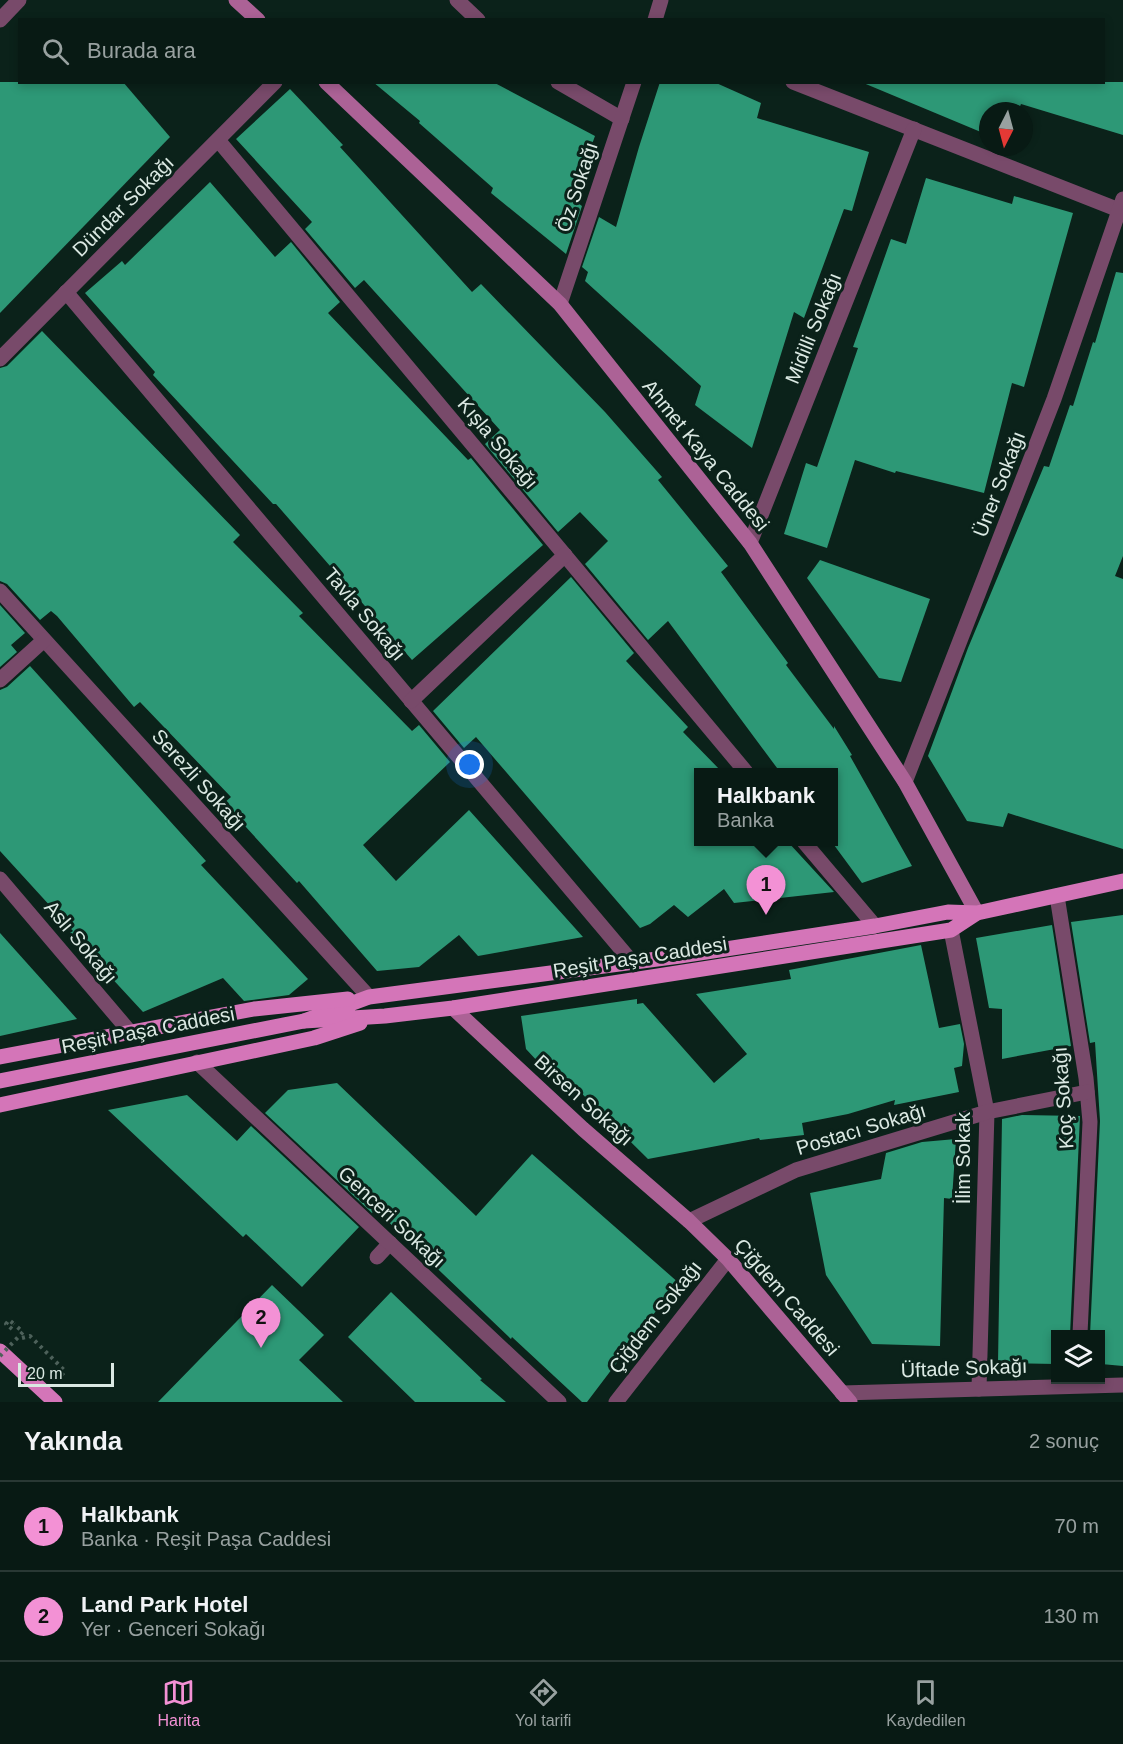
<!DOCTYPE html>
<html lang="tr">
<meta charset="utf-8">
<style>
body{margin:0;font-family:Arial,sans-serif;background:#11231d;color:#f1f3f6}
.controls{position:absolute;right:18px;bottom:18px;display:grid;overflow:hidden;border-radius:0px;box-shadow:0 3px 9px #0003}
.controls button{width:54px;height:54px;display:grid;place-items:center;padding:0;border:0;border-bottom:2px solid #293834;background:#081a14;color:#f1f3f6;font:30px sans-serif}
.compass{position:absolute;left:979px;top:102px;width:54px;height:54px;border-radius:50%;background:#081a14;box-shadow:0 3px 9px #0003;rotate:186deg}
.scale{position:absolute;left:18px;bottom:15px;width:96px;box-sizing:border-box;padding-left:6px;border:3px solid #dbe9e3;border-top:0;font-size:16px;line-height:21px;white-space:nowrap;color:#dbe9e3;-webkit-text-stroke:4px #0b221a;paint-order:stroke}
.you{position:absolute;left:470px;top:765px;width:21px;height:21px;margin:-15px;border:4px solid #fff;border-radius:50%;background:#1a73e8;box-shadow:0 0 0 9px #1a73e833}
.badge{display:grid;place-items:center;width:39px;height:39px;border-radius:50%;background:#f391d5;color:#111;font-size:20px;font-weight:700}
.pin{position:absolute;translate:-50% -50px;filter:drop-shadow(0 2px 3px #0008)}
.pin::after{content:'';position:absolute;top:32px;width:21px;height:18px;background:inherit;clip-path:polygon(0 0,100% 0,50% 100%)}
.popup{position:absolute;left:694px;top:768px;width:144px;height:78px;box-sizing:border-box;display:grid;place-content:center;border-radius:0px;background:#081a14;filter:drop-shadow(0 2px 4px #0005);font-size:20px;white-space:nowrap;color:#98a1a0}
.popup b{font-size:22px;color:#f1f3f6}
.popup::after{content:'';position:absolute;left:50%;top:100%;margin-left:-12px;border:12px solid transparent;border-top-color:#081a14}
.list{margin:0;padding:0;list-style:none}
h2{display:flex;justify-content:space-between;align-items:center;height:78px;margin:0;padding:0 24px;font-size:26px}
h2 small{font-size:20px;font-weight:400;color:#98a1a0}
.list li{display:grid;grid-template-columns:39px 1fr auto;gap:18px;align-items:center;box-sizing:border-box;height:90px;padding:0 24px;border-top:2px solid #293834}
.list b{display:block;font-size:22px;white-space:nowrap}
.list p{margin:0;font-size:20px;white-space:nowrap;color:#98a1a0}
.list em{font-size:20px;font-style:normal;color:#98a1a0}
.icon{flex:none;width:33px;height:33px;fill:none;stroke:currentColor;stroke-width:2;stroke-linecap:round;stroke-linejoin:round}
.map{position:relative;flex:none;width:1123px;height:1402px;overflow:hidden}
.search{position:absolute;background:#081a14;box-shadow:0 3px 9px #0003;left:18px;right:18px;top:18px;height:66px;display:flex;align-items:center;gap:15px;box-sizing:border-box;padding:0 21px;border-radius:0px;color:#98a1a0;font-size:22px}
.sheet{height:258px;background:#081a14}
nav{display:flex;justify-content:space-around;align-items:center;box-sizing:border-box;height:84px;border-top:2px solid #293834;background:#081a14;font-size:16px;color:#98a1a0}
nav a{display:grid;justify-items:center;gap:3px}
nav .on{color:#f391d5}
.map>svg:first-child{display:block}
.building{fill:#2d9876}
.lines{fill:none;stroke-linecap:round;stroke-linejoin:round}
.path{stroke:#4d615a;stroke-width:4;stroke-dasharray:3 4.5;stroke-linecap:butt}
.lane{stroke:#784a6a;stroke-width:15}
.street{stroke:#784a6a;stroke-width:15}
.secondary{stroke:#ac6296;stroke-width:15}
.primary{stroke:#d475b8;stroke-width:15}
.path-bridge{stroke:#4d615a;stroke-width:4;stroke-dasharray:3 4.5;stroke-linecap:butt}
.labels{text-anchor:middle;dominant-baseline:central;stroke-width:6;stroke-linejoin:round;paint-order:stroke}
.street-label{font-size:20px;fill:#dbe9e3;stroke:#0b221a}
</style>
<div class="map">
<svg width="1123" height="1402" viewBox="0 0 1123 1402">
<rect width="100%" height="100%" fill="#0b221a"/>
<g class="building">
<path d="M0 82H123L170 137 0 313Z"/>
<path d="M373 82H493L595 136 572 199 582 206 566 254 491 193 493 188 419 123 420 121Z"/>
<path d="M660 82H714L761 103 757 118 869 152 852 211 844 209 804 318 794 312 752 448 695 405 701 386 585 281 588 272 582 267 599 217 616 227 639 147Z"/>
<path d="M861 82H1123V135L1021 104 1018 111H988V135Z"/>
<path d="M290 89 343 145 340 147 472 292 481 284 605 412 662 477 658 480 728 566 721 572 788 663 786 665 834 729V726L852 755 850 756 912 866 862 883 834 845V772H780L668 621 648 640 585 564 608 541 580 512 558 532 485 444 500 430 364 280 355 288 305 229 312 222 236 139Z"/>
<path d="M926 178 1012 204 1014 196 1073 213 1024 387 1012 383 984 493 896 471 895 473 855 460 827 548 784 534 806 463 817 467 858 348 853 347 891 239 906 244Z"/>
<path d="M210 182 275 257 291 242 340 302 328 313 468 460 471 458 543 545 412 660 276 504H273L153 375 155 372 85 293 122 261 125 265Z"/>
<path d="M1116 272 1123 273V556L1115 576 1123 579V849L1008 813 1003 827 967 821 928 756 968 648 1044 466 1049 467 1070 405 1073 406 1093 342 1095 343Z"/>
<path d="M42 331 240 535 233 542 303 613 299 616 412 731 419 725 450 762 363 845 396 881 469 810 583 937 478 956 459 935 419 967 377 971 299 881 297 883 224 803 231 797 140 702 134 707 57 616 51 611 40 620 7 584 0 581V368L7 366Z"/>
<path d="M820 560 930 599 901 682 879 678 807 578Z"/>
<path d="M571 577 634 653 626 661 688 727 683 732 722 772H699V842H788L834 892 734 903 724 889 688 917 674 905 650 924 640 928 476 737 464 748 433 711Z"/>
<path d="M0 605 25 633 11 645 17 652 0 667Z"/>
<path d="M30 666 206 861 201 865 308 979 289 995 244 1001 223 978 143 1012 70 933 73 931 0 851V690L7 687Z"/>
<path d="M1123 915V1366L1101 1364V1335H1090L1100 1121 1095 1042 1090 1043 1071 922Z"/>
<path d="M1052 925 1071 1046 1002 1059V1009L989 1008 976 938Z"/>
<path d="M0 933 77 1019 0 1036Z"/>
<path d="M921 945 939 1028 960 1024 964 1044 962 1066 954 1068 959 1092 894 1105 895 1100 848 1114 802 1123 804 1135 760 1140 759 1138 648 1159 564 1076 553 1078 526 1049 521 1016 637 999V1004L643 1003 714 1083 747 1054 696 994 791 979 789 970Z"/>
<path d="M337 1083 476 1216 532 1154 680 1284 656 1311 587 1402H582L512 1337 511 1339 375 1209 372 1213 265 1113 288 1090Z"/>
<path d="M187 1095 237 1141 251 1126 359 1227 302 1287 246 1234 243 1237 108 1110Z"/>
<path d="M1022 1115 1080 1116 1070 1335H1056V1364L998 1363 1002 1119Z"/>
<path d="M956 1139 952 1199 944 1198 940 1346 872 1344 826 1275 810 1193 881 1179 886 1153 922 1142Z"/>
<path d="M272 1285 324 1335 299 1360 343 1402H158Z"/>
<path d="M391 1292 482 1379 480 1380 506 1402H415L348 1337Z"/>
</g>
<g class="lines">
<g class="path">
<path d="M12 1329 6 1324 9 1320 14 1324"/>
<path d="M22 1338 30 1336 65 1371 61 1376"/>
</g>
<path class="lane" d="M377 1257 390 1243"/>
<g class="street">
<path d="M457 0 478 20"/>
<path d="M0 20 19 0"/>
<path d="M655 20 661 0"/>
<path d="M558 82 622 119"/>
<path d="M793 82 1119 210"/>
<path d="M218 140 746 772"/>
<path d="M66 292 632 962"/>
<path d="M560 304 634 82"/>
<path d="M0 359 275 82"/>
<path d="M750 543 914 129"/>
<path d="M0 591 369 997"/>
<path d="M0 680 44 640"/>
<path d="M411 701 565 555"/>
<path d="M905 782 1054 399 1123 199"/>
<path d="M804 842 875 926"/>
<path d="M0 879 130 1032"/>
<path d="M1057 896 1086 1078 1090 1122 1080 1334"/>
<path d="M951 930 987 1112 979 1389"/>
<path d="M197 1062 559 1402"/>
<path d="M689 1221 796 1170 987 1112 1087 1092"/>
<path d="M842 1393 1123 1385"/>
<path d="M616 1402 728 1259"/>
</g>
<g class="secondary">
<path d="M236 0 258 20"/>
<path d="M326 82 560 304 750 543 905 782 977 913"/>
<path d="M453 1008 583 1129 689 1221 728 1259 850 1402"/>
</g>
<g class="primary">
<path d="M977 913 951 930 453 1008 385 1016 304 1021 369 997 680 956 875 926 948 912 977 913 1123 881"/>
<path d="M0 1057 254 1009 348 999"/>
<path d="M0 1081 304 1021"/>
<path d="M0 1105 314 1038 360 1023"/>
<path d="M0 1351 55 1402"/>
</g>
<path class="path-bridge" d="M0 1356 23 1332 14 1324"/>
</g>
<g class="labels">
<g class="street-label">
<text transform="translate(577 187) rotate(-72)">Öz Sokağı</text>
<text transform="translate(123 206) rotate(-45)">Dündar Sokağı</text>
<text transform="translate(813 328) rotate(-68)">Midilli Sokağı</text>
<text transform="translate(498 443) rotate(50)">Kışla Sokağı</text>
<text transform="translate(706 455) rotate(51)">Ahmet Kaya Caddesi</text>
<text transform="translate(999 484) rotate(-69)">Üner Sokağı</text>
<text transform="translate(365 614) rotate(50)">Tavla Sokağı</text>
<text transform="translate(199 780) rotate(48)">Serezli Sokağı</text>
<text transform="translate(81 942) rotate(50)">Aslı Sokağı</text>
<text transform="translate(640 957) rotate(-9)">Reşit Paşa Caddesi</text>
<text transform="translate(148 1030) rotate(-11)">Reşit Paşa Caddesi</text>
<text transform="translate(1063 1098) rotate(-94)">Koç Sokağı</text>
<text transform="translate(584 1100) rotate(42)">Birsen Sokağı</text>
<text transform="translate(861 1129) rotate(-17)">Postacı Sokağı</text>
<text transform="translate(963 1158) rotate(-90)">İlim Sokak</text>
<text transform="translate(392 1217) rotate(43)">Genceri Sokağı</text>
<text transform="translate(787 1297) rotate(49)">Çiğdem Caddesi</text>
<text transform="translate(655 1317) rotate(-52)">Çiğdem Sokağı</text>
<text transform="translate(964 1368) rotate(-2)">Üftade Sokağı</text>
</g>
</g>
</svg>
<div class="controls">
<button><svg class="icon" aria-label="layers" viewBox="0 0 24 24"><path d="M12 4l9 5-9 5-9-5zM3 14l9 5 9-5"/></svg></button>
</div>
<svg class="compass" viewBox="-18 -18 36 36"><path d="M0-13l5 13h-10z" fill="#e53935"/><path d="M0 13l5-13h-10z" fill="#98a1a0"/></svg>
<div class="scale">20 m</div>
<div class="you"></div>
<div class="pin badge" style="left:766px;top:915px">1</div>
<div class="popup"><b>Halkbank</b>Banka</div>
<div class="pin badge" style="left:261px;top:1348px">2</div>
<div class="search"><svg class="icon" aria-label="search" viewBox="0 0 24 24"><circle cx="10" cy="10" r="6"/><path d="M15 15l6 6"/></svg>Burada ara</div>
</div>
<section class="sheet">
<h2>Yakında<small>2 sonuç</small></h2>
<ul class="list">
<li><span class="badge">1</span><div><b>Halkbank</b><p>Banka · Reşit Paşa Caddesi</p></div><em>70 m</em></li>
<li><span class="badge">2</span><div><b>Land Park Hotel</b><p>Yer · Genceri Sokağı</p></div><em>130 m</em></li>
</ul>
</section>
<nav>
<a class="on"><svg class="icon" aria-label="map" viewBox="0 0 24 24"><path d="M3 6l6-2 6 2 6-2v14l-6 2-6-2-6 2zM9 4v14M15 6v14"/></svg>Harita</a>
<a><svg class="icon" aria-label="directions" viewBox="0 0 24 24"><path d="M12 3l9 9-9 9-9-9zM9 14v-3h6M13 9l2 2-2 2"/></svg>Yol tarifi</a>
<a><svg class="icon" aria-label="saved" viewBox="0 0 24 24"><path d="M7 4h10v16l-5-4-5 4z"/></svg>Kaydedilen</a>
</nav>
